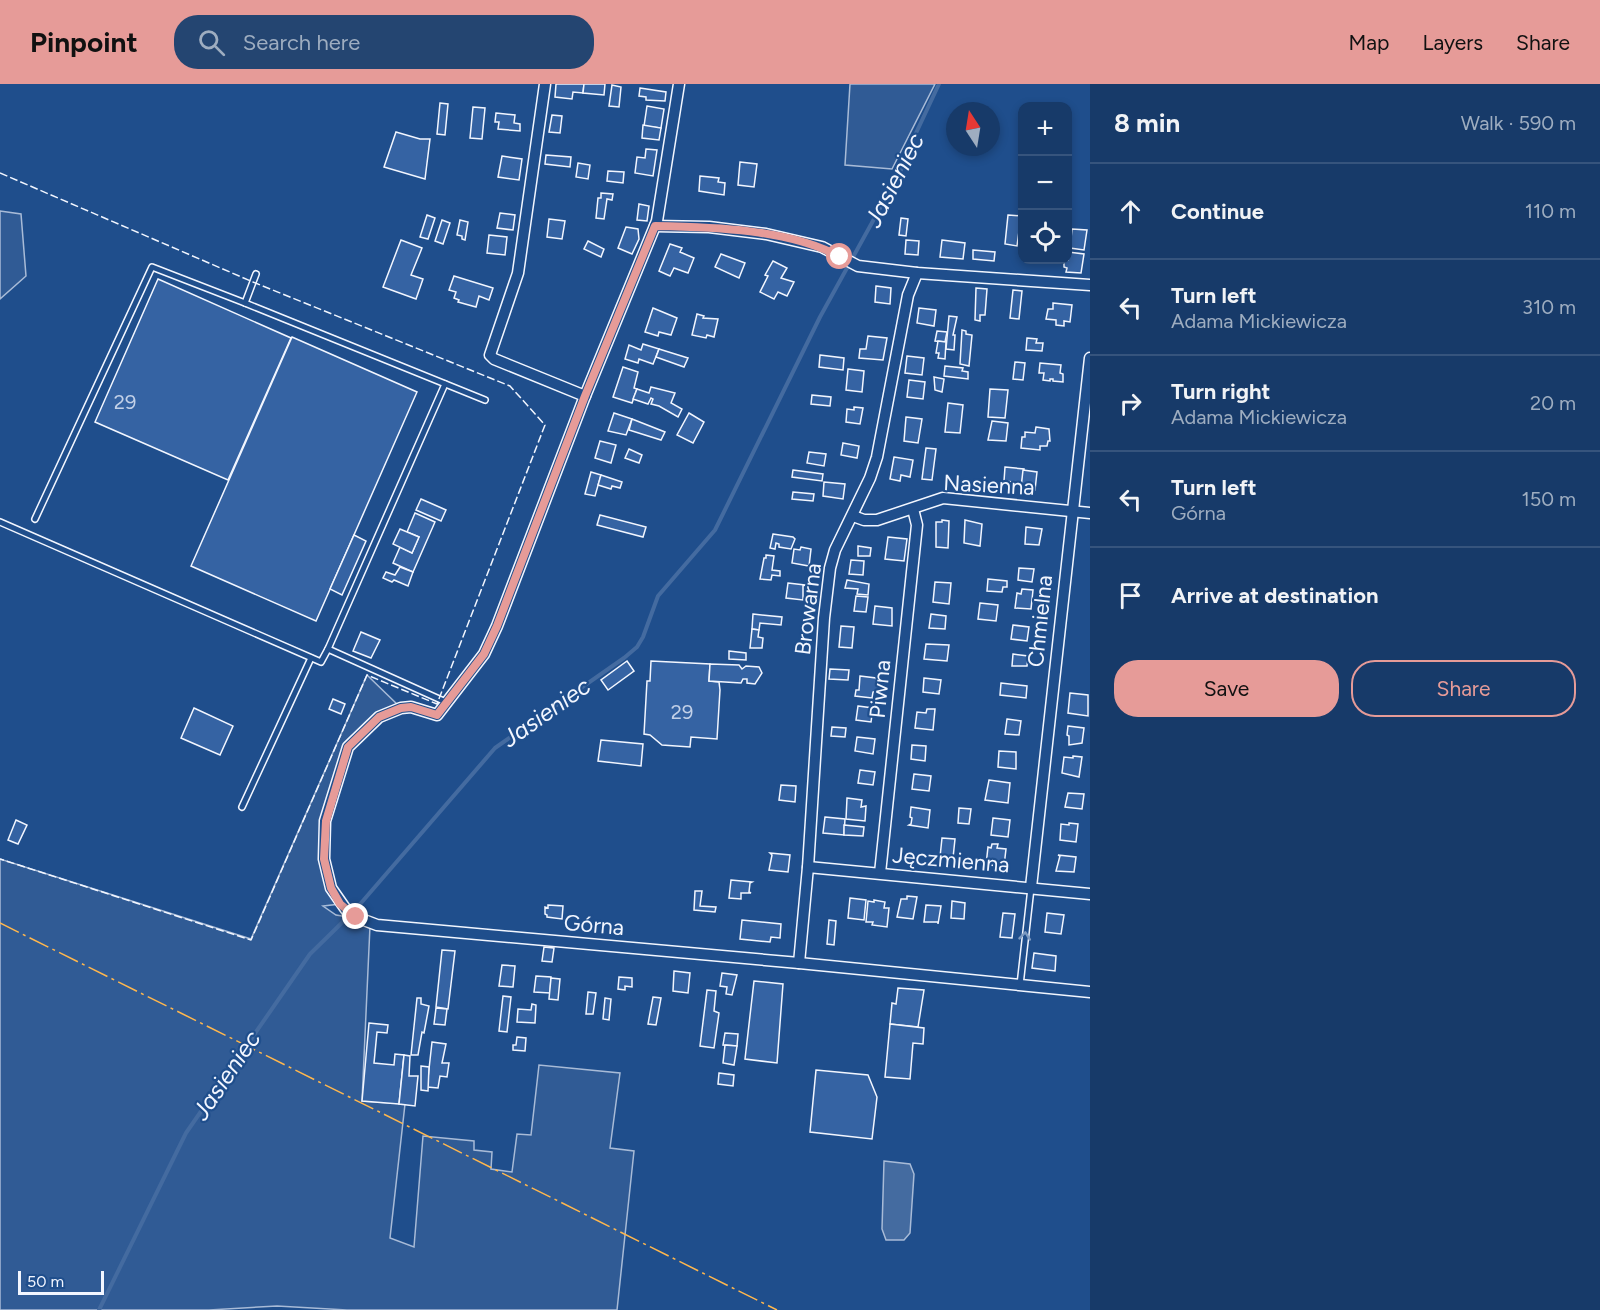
<!DOCTYPE html>
<meta charset="utf-8">
<style>
body{margin:0;font-family:Figtree,sans-serif;background:#244571;color:#f1f3f6}
.controls{position:absolute;right:18px;top:18px;display:grid;overflow:hidden;border-radius:12px;box-shadow:0 3px 9px #0003}
.controls button{width:54px;height:54px;display:grid;place-items:center;padding:0;border:0;border-bottom:2px solid #36547d;background:#173a69;color:#f1f3f6;font:30px sans-serif}
.compass{position:absolute;left:946px;top:18px;width:54px;height:54px;border-radius:50%;background:#173a69;box-shadow:0 3px 9px #0003;rotate:348deg}
.scale{position:absolute;left:18px;bottom:15px;width:86px;box-sizing:border-box;padding-left:6px;border:3px solid #f2f6ff;border-top:0;font-size:16px;line-height:21px;white-space:nowrap;color:#f2f6ff;-webkit-text-stroke:4px #1f4e8c;paint-order:stroke}
.stop{position:absolute;width:18px;height:18px;margin:-14px;border:4px solid #e69b98;border-radius:50%;background:#fff}
.stop.end{background:#e69b98;border-color:#fff;box-shadow:0 2px 6px #0008}
.list{margin:0;padding:0;list-style:none}
h2{display:flex;justify-content:space-between;align-items:center;height:78px;margin:0;padding:0 24px;font-size:26px}
h2 small{font-size:20px;font-weight:400;color:#9eadc0}
.list li{display:grid;grid-template-columns:39px 1fr auto;gap:18px;align-items:center;box-sizing:border-box;height:96px;padding:0 24px;border-top:2px solid #36547d}
.list b{display:block;font-size:22px;white-space:nowrap}
.list p{margin:0;font-size:20px;white-space:nowrap;color:#9eadc0}
.list em{font-size:20px;font-style:normal;color:#9eadc0}
.actions{display:flex;gap:12px;padding:18px 24px}
.actions a{flex:1;padding:14px 0;border:2px solid #e69b98;border-radius:24px;text-align:center;font-size:21px;color:#e69b98}
.actions .main{background:#e69b98;color:#111}
.icon{flex:none;width:33px;height:33px;fill:none;stroke:currentColor;stroke-width:2;stroke-linecap:round;stroke-linejoin:round}
.map{position:relative;flex:none;width:1090px;height:1226px;overflow:hidden}
header{display:flex;align-items:center;gap:36px;box-sizing:border-box;height:84px;padding:0 30px;background:#e69b98;color:#111}
header strong{font-size:28px}
nav{display:flex;gap:33px;margin-inline-start:auto;font-size:21px}
.search{width:420px;height:54px;background:#244571;display:flex;align-items:center;gap:15px;box-sizing:border-box;padding:0 21px;border-radius:24px;color:#9eadc0;font-size:22px}
main{display:flex}
aside{flex:1;background:#173a69}
.map>svg:first-child{display:block}
.green{fill:#305b95;stroke:#a8bbd7;stroke-width:1.5}
.water{fill:#446ba0;stroke:#a8bbd7;stroke-width:1.5}
.lines{fill:none;stroke-linecap:round;stroke-linejoin:round}
.stream{stroke:#446ba0;stroke-width:4}
.building{fill:#3563a3;stroke:#f2f6ff;stroke-width:1.5}
.service-casing{stroke:#f2f6ff;stroke-width:8}
.minor-casing{stroke:#f2f6ff;stroke-width:13}
.service{stroke:#1f4e8c;stroke-width:5}
.minor{stroke:#1f4e8c;stroke-width:10}
.fence{stroke:#f2f6ff;stroke-width:1.5;stroke-dasharray:8 3;stroke-linecap:butt}
.power{stroke:#ffb74d;stroke-width:1.5;stroke-dasharray:21 4.5 3 4.5;stroke-linecap:butt}
.oneway{stroke:#7e9ac0}
.route{stroke:#e69b98;stroke-width:8}
.labels{text-anchor:middle;dominant-baseline:central;stroke-width:4.5;stroke-linejoin:round;paint-order:stroke}
.number-label{font-size:20px;fill:#c3d1e8}
.street-label{font-size:22px;fill:#f2f6ff;stroke:#1f4e8c}
.water-label{font-size:24px;font-style:italic;fill:#f2f6ff;stroke:#1f4e8c}
</style>
<header>
<strong>Pinpoint</strong>
<div class="search"><svg class="icon" aria-label="search" viewBox="0 0 24 24"><circle cx="10" cy="10" r="6"/><path d="M15 15l6 6"/></svg>Search here</div>
<nav><a>Map</a><a>Layers</a><a>Share</a></nav>
</header>
<main>
<div class="map">
<svg width="1090" height="1226" viewBox="0 0 1090 1226">
<rect width="100%" height="100%" fill="#1f4e8c"/>
<g class="green">
<path d="M850 0H935L892 85 845 81Z"/>
<path d="M0 127 21 130 26 192 0 215Z"/>
<path d="M367 591 401 624 379 633 348 663 325 737 324 775 340 820 323 822 336 831 342 832 346 836 370 842 362 1017 405 1020 390 1154 414 1163 423 1052 474 1057V1066L492 1068 491 1085 512 1088 517 1050 531 1051 539 981 620 989 610 1064 634 1067 617 1226H347L277 1222 209 1226H0V775L251 855Z"/>
</g>
<path class="water" d="M884 1077 910 1080 914 1090 910 1149 904 1156H886L882 1145Z"/>
<g class="lines">
<path class="stream" d="M99 1226 186 1049 310 870 355 826 495 664 624 574 637 563 643 553 658 512 715 446 820 233 901 86 909 64 939 0"/>
</g>
<g class="building">
<path d="M556 0H584L583 9 573 8 572 15 555 13Z"/>
<path d="M584 0H605L604 11 583 9Z"/>
<path d="M612 1 621 3 619 23 609 22Z"/>
<path d="M640 4 666 8 665 17 646 16V13L639 12Z"/>
<path d="M440 19 448 20 445 51 437 50Z"/>
<path d="M647 22 664 25 661 44 644 42Z"/>
<path d="M473 23 485 24 482 55 470 54Z"/>
<path d="M496 29 515 31 514 39 520 40V47L498 45 499 38H495Z"/>
<path d="M552 31 562 32 560 49 549 48Z"/>
<path d="M643 41 661 44 659 56 642 54Z"/>
<path d="M396 48 420 55H430L425 95 384 83Z"/>
<path d="M646 65 657 66 653 92 635 89 637 73 645 74Z"/>
<path d="M546 71 571 73 570 83 545 80Z"/>
<path d="M502 72 522 75 519 96 498 93Z"/>
<path d="M740 78 757 80 754 103 738 101Z"/>
<path d="M578 79 590 81 588 95 576 93Z"/>
<path d="M608 87 624 88 623 99 607 97Z"/>
<path d="M700 92 719 94 718 98 725 99 724 111 699 107Z"/>
<path d="M601 109 613 110 612 116 607 115 604 135 596 134 598 114H601Z"/>
<path d="M639 120 649 122 647 137 637 136Z"/>
<path d="M500 129 515 131 513 146 497 144Z"/>
<path d="M427 131 435 134 428 155 420 153Z"/>
<path d="M1008 131 1021 132 1017 162 1005 160Z"/>
<path d="M901 134 908 135 906 152 899 151Z"/>
<path d="M549 135 565 137 562 155 547 153Z"/>
<path d="M442 136 450 139 443 160 435 157Z"/>
<path d="M460 136 468 138 465 156 462 155V152L457 151Z"/>
<path d="M626 143 638 145 639 155 632 170 618 164Z"/>
<path d="M1072 145 1087 146 1084 166 1070 164Z"/>
<path d="M489 151 507 153 505 171 487 169Z"/>
<path d="M401 156 422 164 411 191 423 195 416 215 383 203Z"/>
<path d="M906 156 919 157 918 171 905 170Z"/>
<path d="M942 156 965 159 963 175 940 173Z"/>
<path d="M588 157 604 165 601 173 584 165Z"/>
<path d="M670 160 682 164 680 168 694 174 688 189 674 184 670 192 659 187Z"/>
<path d="M973 166 995 168 994 177 973 175Z"/>
<path d="M1068 168 1084 170 1081 189 1066 188 1067 184 1064 183V176H1068Z"/>
<path d="M721 170 745 179 739 194 715 183Z"/>
<path d="M773 177 787 184 781 194 794 198 787 212 778 208 774 215 760 208 768 192 765 191Z"/>
<path d="M454 192 493 204 489 216 479 212 476 223 458 218 459 216 454 214 456 208 449 206Z"/>
<path d="M158 195 291 254 228 396 95 338Z"/>
<path d="M876 202 891 204 890 220 875 218Z"/>
<path d="M976 204 987 205 985 231H980V237L975 236Z"/>
<path d="M1013 206 1022 207 1019 235 1010 234Z"/>
<path d="M1053 219 1072 221 1070 238 1064 237V242L1056 241V236L1046 235 1048 225H1053Z"/>
<path d="M653 224 677 234 671 251 659 248 658 252 645 248Z"/>
<path d="M919 224 936 226 934 242 917 239Z"/>
<path d="M697 230 704 232 703 234 718 235 714 253 707 251 706 254 692 251Z"/>
<path d="M949 232 957 233 953 251H955L954 266 946 265Z"/>
<path d="M962 246 966 247V250L972 251 969 282 960 280Z"/>
<path d="M937 247 947 248 945 258 935 257Z"/>
<path d="M868 252 887 254 883 276 859 274 860 265H866Z"/>
<path d="M292 253 417 308 316 537 191 482Z"/>
<path d="M1027 254 1037 255 1036 259H1043L1042 267 1026 266Z"/>
<path d="M938 257 946 258 945 275 938 274 939 269H936Z"/>
<path d="M643 260 659 265 653 280 639 275 638 279 625 275 629 261 641 266Z"/>
<path d="M659 265 688 274 684 283 656 273Z"/>
<path d="M820 271 844 274 843 286 819 283Z"/>
<path d="M907 272 924 274 922 291 905 289Z"/>
<path d="M1015 278 1025 279 1023 296 1013 295Z"/>
<path d="M1040 279 1061 281 1060 289 1063 290V298L1053 297V295H1050V297L1043 296 1044 289H1039Z"/>
<path d="M945 282 963 284 962 287 968 288V295L944 292Z"/>
<path d="M623 283 638 288 634 304 637 305 632 319 613 313Z"/>
<path d="M848 285 864 287 862 308 846 306Z"/>
<path d="M934 293 944 295 942 308 935 306Z"/>
<path d="M909 296 925 298 923 315 907 313Z"/>
<path d="M651 303 675 309 671 319 682 325 678 333 659 322 651 320 653 315 651 314 648 320 633 315 637 305 649 309Z"/>
<path d="M990 305 1008 306 1005 334 988 333Z"/>
<path d="M812 311 831 313 830 322 811 320Z"/>
<path d="M948 319 963 321 960 349 945 348Z"/>
<path d="M854 323 863 324 860 340 846 338 847 325 854 326Z"/>
<path d="M614 329 632 335 626 351 608 347Z"/>
<path d="M689 329 704 338 693 359 677 351Z"/>
<path d="M906 333 922 335 918 359 904 357Z"/>
<path d="M632 335 665 348 661 356 629 346Z"/>
<path d="M992 337 1008 339 1006 357 988 356Z"/>
<path d="M1036 343 1049 345 1050 357H1048L1047 362H1040V366L1021 364 1022 353H1025V348L1035 349Z"/>
<path d="M600 357 616 361 611 379 595 374Z"/>
<path d="M843 359 859 362 857 374 841 371Z"/>
<path d="M926 364 936 365 932 396 922 395Z"/>
<path d="M629 365 642 371 639 379 625 374Z"/>
<path d="M809 368 826 370 824 382 807 379Z"/>
<path d="M894 373 913 376 910 393 901 391 900 397 890 395Z"/>
<path d="M1005 383 1024 385 1022 399 1004 397Z"/>
<path d="M793 386 823 390 822 397 792 393Z"/>
<path d="M1023 386 1037 388 1035 406 1021 404Z"/>
<path d="M591 388 601 391 595 412 585 410Z"/>
<path d="M601 391 622 398 620 404 612 402 611 405 598 401Z"/>
<path d="M824 398 845 400 843 415 823 412Z"/>
<path d="M793 408 814 410 813 417 792 415Z"/>
<path d="M421 415 446 426 441 437 416 426Z"/>
<path d="M415 429 435 438 413 488 393 479 400 463 412 469 419 453 407 448Z"/>
<path d="M600 431 646 443 643 453 597 441Z"/>
<path d="M942 436 949 437 948 464 936 463V438H942Z"/>
<path d="M965 436 982 440 980 462 964 459Z"/>
<path d="M1026 443 1042 445 1039 461 1025 460Z"/>
<path d="M400 445 419 453 412 469 393 460Z"/>
<path d="M773 450 793 453 795 455 791 465 779 463V460L776 459 775 465 770 464Z"/>
<path d="M354 451 366 457 342 511 330 505Z"/>
<path d="M888 453 907 455 904 477 885 475Z"/>
<path d="M858 462 871 464 870 472H858Z"/>
<path d="M801 463 811 465 809 482 792 479 794 465 800 466Z"/>
<path d="M766 471 774 472 772 486 780 487V492L772 491 771 496 760 495 764 474H766Z"/>
<path d="M851 476 864 477 863 491 849 490Z"/>
<path d="M400 483 413 488 408 502 394 496 392 498 383 494 386 488 395 491Z"/>
<path d="M1019 484 1034 485 1032 498 1018 496Z"/>
<path d="M988 495 1007 497V503H1003L1002 508 987 507Z"/>
<path d="M847 496 869 500 868 511 857 510 858 505 845 504Z"/>
<path d="M935 498 951 499 949 520 933 518Z"/>
<path d="M788 499 805 501 803 502V516L786 514Z"/>
<path d="M1022 505 1033 506 1031 525 1015 524 1017 509 1021 510Z"/>
<path d="M856 512 868 513 866 528 854 527Z"/>
<path d="M980 519 998 521 996 537 978 535Z"/>
<path d="M875 522 892 524V542L873 540Z"/>
<path d="M753 530 782 533 781 541 760 539 759 546 752 545Z"/>
<path d="M931 530 946 532 945 545 929 544Z"/>
<path d="M1013 541 1029 543 1027 557 1011 555Z"/>
<path d="M841 542 854 543 852 564 839 563Z"/>
<path d="M752 545 759 546 758 553 763 554 762 564H750Z"/>
<path d="M361 548 380 556 371 574 353 567Z"/>
<path d="M926 560 949 561 947 577 924 575Z"/>
<path d="M729 567 746 569V576L729 575Z"/>
<path d="M1013 570 1028 572 1027 582H1012Z"/>
<path d="M627 577 634 587 608 606 601 596Z"/>
<path d="M651 577 710 580 709 597 719 598 720 606 717 655 691 653 690 663 662 661 650 651 644 650 647 597H650Z"/>
<path d="M710 580 739 581 742 585 746 582 759 583 762 589 755 600 747 599V595H743L741 599 709 597Z"/>
<path d="M830 585 849 586 848 596 829 595Z"/>
<path d="M860 592 876 594V600L880 601 882 606 873 608 872 614 855 612 856 606H859Z"/>
<path d="M924 594 941 596 939 610 923 608Z"/>
<path d="M1001 599 1027 602 1026 614 1000 611Z"/>
<path d="M1070 609 1088 611V632L1068 629Z"/>
<path d="M333 615 345 620 341 630 329 625Z"/>
<path d="M858 622 873 624 871 638 856 636Z"/>
<path d="M194 624 233 642 220 671 181 654Z"/>
<path d="M927 625H935L933 646 915 644 917 628 926 629Z"/>
<path d="M1007 635 1021 637 1019 651 1005 650Z"/>
<path d="M1068 642 1084 644 1082 659 1069 661V652L1067 651Z"/>
<path d="M832 643 846 644 845 653 831 652Z"/>
<path d="M857 653 875 655 873 670 855 667Z"/>
<path d="M601 656 643 660 641 682 598 677Z"/>
<path d="M912 661 926 662 925 677 911 675Z"/>
<path d="M999 667 1016 668V685L998 683Z"/>
<path d="M1073 672 1082 673 1079 693 1062 689 1064 673 1073 674Z"/>
<path d="M860 686 875 688 873 701 858 699Z"/>
<path d="M914 690 931 692 929 707 912 705Z"/>
<path d="M989 696 1010 699 1008 719 985 716Z"/>
<path d="M781 701 796 702 795 718 779 716Z"/>
<path d="M1068 709 1084 710 1082 725 1065 723Z"/>
<path d="M847 714 862 716 861 723 866 722 865 737 846 735Z"/>
<path d="M911 723 930 726 928 744 909 741 911 740 912 734 910 733Z"/>
<path d="M959 724 971 725 969 740 958 739Z"/>
<path d="M825 733 845 735 844 751 823 749Z"/>
<path d="M993 734 1010 736 1008 753 991 751Z"/>
<path d="M16 736 27 741 18 760 8 756Z"/>
<path d="M1069 739 1078 740 1076 758 1060 756 1061 740 1069 741Z"/>
<path d="M844 741 864 743 863 752 844 751Z"/>
<path d="M942 754 955 755 953 774 940 773Z"/>
<path d="M992 760H998L997 764 1006 765 1004 782 986 781 988 763 991 764Z"/>
<path d="M770 769 790 771 788 788 769 786 772 771Z"/>
<path d="M1058 771 1076 773 1074 788 1056 787 1060 772Z"/>
<path d="M731 796 752 798 750 799 749 808 751 809H741V815L729 814Z"/>
<path d="M695 807H702L700 822 716 823 715 828 694 826Z"/>
<path d="M907 812 917 813 913 835 897 833 901 815H907Z"/>
<path d="M850 814 866 816 864 836 848 834Z"/>
<path d="M874 816 885 818 884 824H889L887 843 872 841 873 838H866L868 817 874 818Z"/>
<path d="M952 817 965 819 964 835 951 834Z"/>
<path d="M548 821 563 822 562 835 547 833V831L545 830V823L548 824Z"/>
<path d="M926 821 941 822 938 840V838H924Z"/>
<path d="M1003 829 1015 830 1012 854 1000 853Z"/>
<path d="M1047 829 1064 831 1061 850 1045 848Z"/>
<path d="M742 836 781 840 780 854 771 853 770 858 740 855Z"/>
<path d="M829 836 836 837 834 861 827 860Z"/>
<path d="M544 863 554 864 552 878 542 877Z"/>
<path d="M442 866 455 867 448 925 436 923Z"/>
<path d="M1034 869 1056 872 1055 887 1032 884Z"/>
<path d="M502 881 515 882 513 903 499 902Z"/>
<path d="M674 887 690 889 688 909 673 907Z"/>
<path d="M722 889 737 891 732 911 726 910 727 903 720 902Z"/>
<path d="M536 892 551 893 550 909 534 908Z"/>
<path d="M619 893 632 894V903L625 902V906L618 905Z"/>
<path d="M551 894 560 895 558 916 549 915Z"/>
<path d="M754 897 783 900 777 979 745 975Z"/>
<path d="M898 904 924 906 918 943 890 940 892 919 896 920Z"/>
<path d="M707 906 716 907 714 927 719 929 714 964 700 962Z"/>
<path d="M588 908 596 909 593 930H586Z"/>
<path d="M503 912 511 913 507 948 499 947Z"/>
<path d="M653 913 661 914 656 941 648 940Z"/>
<path d="M417 914H421V920L429 922 424 949 422 948 418 971H411Z"/>
<path d="M605 914 611 915 609 936 603 935Z"/>
<path d="M532 920 536 921 535 939 517 938 518 925 531 926Z"/>
<path d="M436 924 447 925 445 941 434 940Z"/>
<path d="M369 939 388 941 387 949 377 948 374 979 394 981 395 970 404 971 399 1020 362 1017Z"/>
<path d="M890 940 924 944 923 960 913 959 910 995 885 993Z"/>
<path d="M725 949 738 950 737 962 723 961Z"/>
<path d="M517 953 526 954 525 967 513 966V961H516Z"/>
<path d="M432 958 446 960 442 979H449L447 993 440 992 438 1004 427 1003Z"/>
<path d="M725 961 737 962 734 981 723 979Z"/>
<path d="M404 971 410 972 409 992H418L415 1022 399 1020Z"/>
<path d="M421 982 429 983 428 1007 421 1006Z"/>
<path d="M816 986 868 991 877 1013 872 1055 810 1048Z"/>
<path d="M719 989 734 991 733 1002 718 1000Z"/>
</g>
<g class="lines">
<g class="service-casing">
<g id="service">
<path d="M256 190 245 219 485 316"/>
<path d="M35 435 152 183 245 219"/>
<path d="M0 438 321 578 328 565 448 619"/>
<path d="M328 565 445 300"/>
<path d="M242 723 311 574"/>
<path d="M1020 901 1031 804"/>
</g>
</g>
<g class="minor-casing">
<g id="minor">
<path d="M545 0 518 189 490 271 494 275 585 312"/>
<path d="M679 0 657 137 585 312 497 542 484 570 437 631 411 623 401 624 379 633 348 663 325 737 324 775 331 804 347 827 356 833 377 841 799 879 1090 908"/>
<path d="M655 142 709 143 766 150 822 163 858 182 917 189 1090 201"/>
<path d="M853 432 864 436H877L943 414 1090 429"/>
<path d="M808 783 1090 810"/>
<path d="M880 789 917 441 913 425"/>
<path d="M1031 803 1090 274"/>
<path d="M799 879 808 783 824 534 830 484 835 466 870 394 877 373 908 211 917 189"/>
</g>
</g>
<use href="#service" class="service"/>
<use href="#minor" class="minor"/>
<path class="fence" d="M0 89 253 198 510 302 545 341 437 620 367 591 251 856 0 775"/>
<path class="power" d="M0 839 777 1226"/>
</g>
<defs><path id="oneway-chevron" d="M-2-3.5L2.5 0L-2 3.5" fill="none" stroke-width="1.6" stroke-linecap="round" stroke-linejoin="round" transform="scale(1.5)"/></defs>
<use class="oneway" href="#oneway-chevron" transform="translate(1025 852) rotate(-84)"/>
<g class="lines">
<path class="route" d="M356 833 340 820 331 804 324 775 326 737 348 663 379 633 401 624 411 623 437 631 484 570 497 542 585 312 655 142C712 143 790 145 840 173"/>
</g>
<g class="labels">
<g class="number-label">
<text x="125" y="318">29</text>
<text x="682" y="628">29</text>
</g>
<g class="street-label">
<text transform="translate(989 401) rotate(3)">Nasienna</text>
<text transform="translate(808 525) rotate(-83)">Browarna</text>
<text transform="translate(1040 537) rotate(-84)">Chmielna</text>
<text transform="translate(880 605) rotate(-84)">Piwna</text>
<text transform="translate(951 776) rotate(5)">Jęczmienna</text>
<text transform="translate(594 841) rotate(5)">Górna</text>
</g>
<g class="water-label">
<text transform="translate(894 96) rotate(-63)">Jasieniec</text>
<text transform="translate(546 628) rotate(-35)">Jasieniec</text>
<text transform="translate(226 991) rotate(-56)">Jasieniec</text>
</g>
</g>
</svg>
<div class="controls">
<button>+</button>
<button>−</button>
<button><svg class="icon" aria-label="locate" viewBox="0 0 24 24"><circle cx="12" cy="12" r="6"/><path d="M12 2v4M12 18v4M2 12h4M18 12h4"/></svg></button>
</div>
<svg class="compass" viewBox="-18 -18 36 36"><path d="M0-13l5 13h-10z" fill="#e53935"/><path d="M0 13l5-13h-10z" fill="#9eadc0"/></svg>
<div class="scale">50 m</div>
<div class="stop" style="left:840px;top:173px"></div>
<div class="stop end" style="left:356px;top:833px"></div>
</div>
<aside>
<h2>8 min<small>Walk · 590 m</small></h2>
<ul class="list">
<li><svg class="icon" aria-label="ahead" viewBox="0 0 24 24"><path d="M12 20V5M6 11l6-6 6 6"/></svg><div><b>Continue</b></div><em>110 m</em></li>
<li><svg class="icon" aria-label="left" viewBox="0 0 24 24"><path d="M17 20v-9H6M10 6l-5 5 5 5"/></svg><div><b>Turn left</b><p>Adama Mickiewicza</p></div><em>310 m</em></li>
<li><svg class="icon" aria-label="right" viewBox="0 0 24 24"><path d="M7 20v-9h11M14 6l5 5-5 5"/></svg><div><b>Turn right</b><p>Adama Mickiewicza</p></div><em>20 m</em></li>
<li><svg class="icon" aria-label="left" viewBox="0 0 24 24"><path d="M17 20v-9H6M10 6l-5 5 5 5"/></svg><div><b>Turn left</b><p>Górna</p></div><em>150 m</em></li>
<li><svg class="icon" aria-label="arrive" viewBox="0 0 24 24"><path d="M6 21V4h12l-3 4 3 4H6"/></svg><div><b>Arrive at destination</b></div></li>
</ul>
<div class="actions"><a class="main">Save</a><a>Share</a></div>
</aside>
</main>
